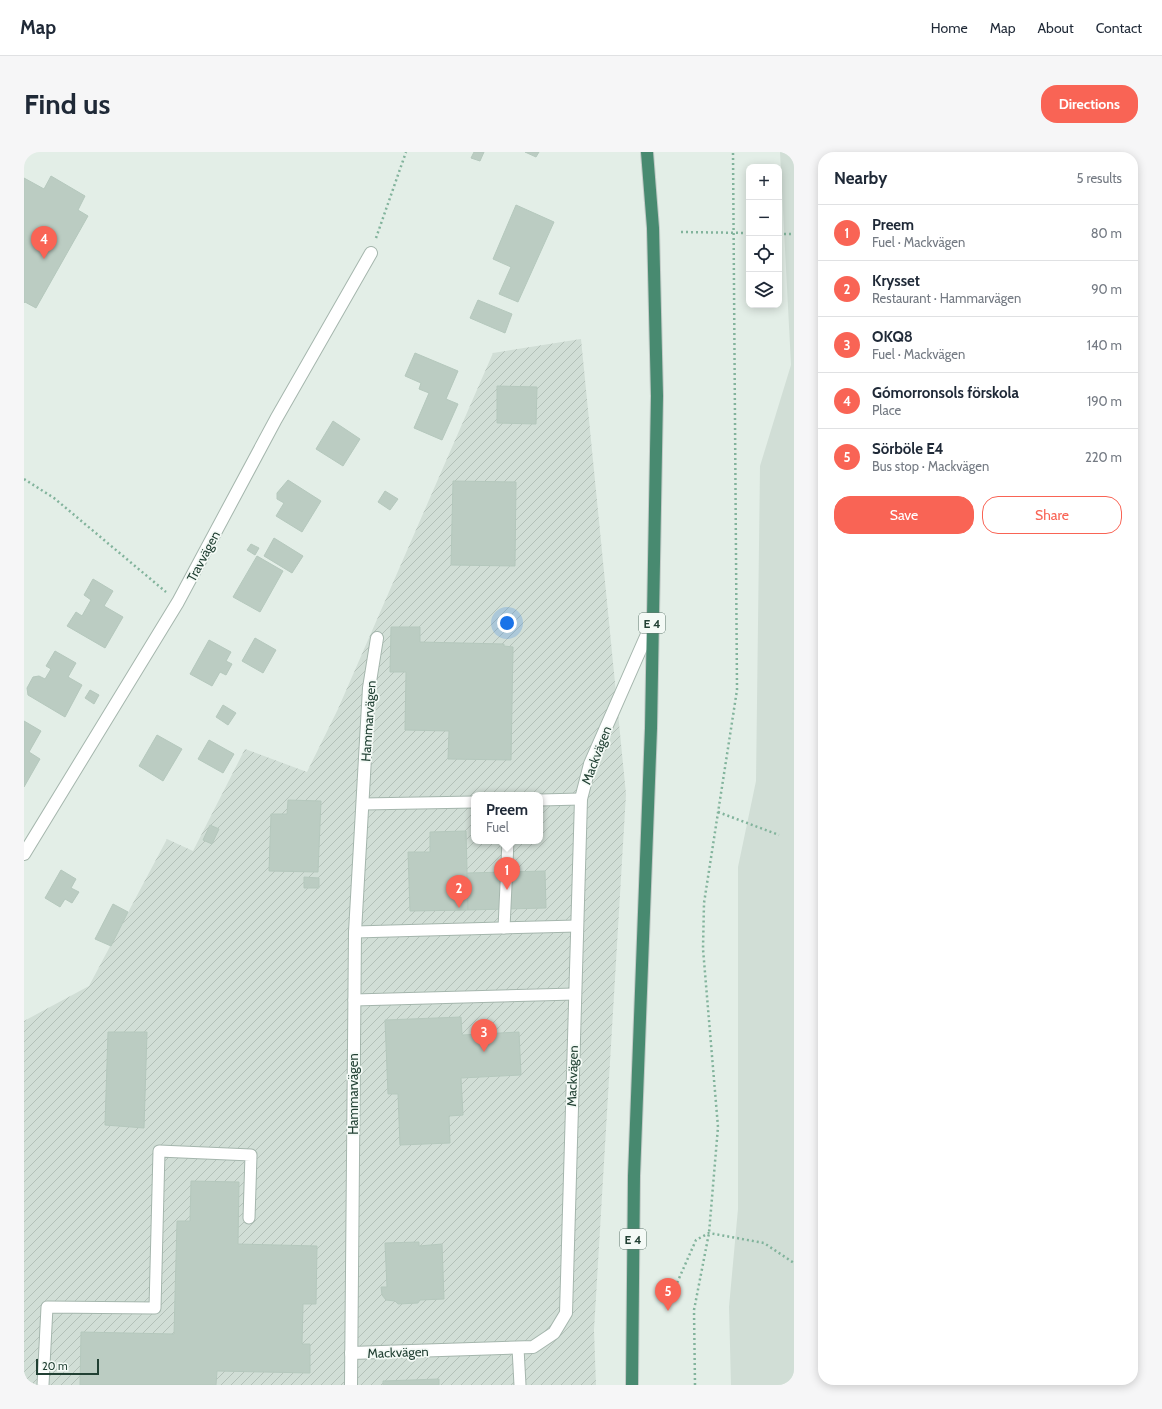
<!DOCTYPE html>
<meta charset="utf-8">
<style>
body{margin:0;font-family:Cabin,sans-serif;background:#f6f6f7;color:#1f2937}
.controls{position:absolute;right:12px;top:12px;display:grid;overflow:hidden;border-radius:8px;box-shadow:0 2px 10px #0003}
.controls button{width:36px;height:36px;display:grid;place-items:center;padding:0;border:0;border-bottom:1px solid #e0e1e3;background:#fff;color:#1f2937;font:20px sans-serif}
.scale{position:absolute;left:12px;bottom:10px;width:63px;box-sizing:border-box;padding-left:4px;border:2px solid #214033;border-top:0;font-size:11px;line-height:14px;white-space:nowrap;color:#214033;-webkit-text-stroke:3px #f4faf6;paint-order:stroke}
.you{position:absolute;left:483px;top:471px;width:14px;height:14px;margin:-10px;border:3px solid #fff;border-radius:50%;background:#1a73e8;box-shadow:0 0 0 6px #1a73e833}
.badge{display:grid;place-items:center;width:26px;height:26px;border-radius:50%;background:#f96455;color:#fff;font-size:13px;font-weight:700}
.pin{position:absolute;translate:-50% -33px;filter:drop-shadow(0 1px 2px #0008)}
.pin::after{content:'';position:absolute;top:21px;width:14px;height:12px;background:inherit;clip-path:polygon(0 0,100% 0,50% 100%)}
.popup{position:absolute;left:447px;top:640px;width:72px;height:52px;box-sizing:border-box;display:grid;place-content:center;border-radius:8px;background:#fff;filter:drop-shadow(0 1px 3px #0005);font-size:13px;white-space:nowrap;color:#747a83}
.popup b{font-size:15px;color:#1f2937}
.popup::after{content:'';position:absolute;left:50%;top:100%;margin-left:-8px;border:8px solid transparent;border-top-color:#fff}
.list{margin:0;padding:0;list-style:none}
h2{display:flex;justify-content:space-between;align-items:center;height:52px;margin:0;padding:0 16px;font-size:17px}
h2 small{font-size:13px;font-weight:400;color:#747a83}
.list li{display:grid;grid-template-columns:26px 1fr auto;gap:12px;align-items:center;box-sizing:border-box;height:56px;padding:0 16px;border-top:1px solid #e0e1e3}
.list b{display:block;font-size:15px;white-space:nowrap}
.list p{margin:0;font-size:13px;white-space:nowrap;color:#747a83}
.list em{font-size:13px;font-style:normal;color:#747a83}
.actions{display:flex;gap:8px;padding:12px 16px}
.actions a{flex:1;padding:9px 0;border:1px solid #f96455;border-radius:16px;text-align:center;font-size:14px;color:#f96455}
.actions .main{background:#f96455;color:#fff}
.icon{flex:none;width:22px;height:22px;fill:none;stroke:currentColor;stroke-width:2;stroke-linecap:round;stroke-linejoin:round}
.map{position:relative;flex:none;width:770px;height:1233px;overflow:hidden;border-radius:16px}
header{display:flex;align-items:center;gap:24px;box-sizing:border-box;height:56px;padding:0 20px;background:#fff;border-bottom:1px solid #e0e1e3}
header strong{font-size:19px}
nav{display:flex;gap:22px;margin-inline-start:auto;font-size:14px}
.intro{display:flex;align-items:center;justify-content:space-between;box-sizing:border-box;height:96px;padding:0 24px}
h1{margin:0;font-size:28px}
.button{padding:10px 18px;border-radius:16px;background:#f96455;color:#fff;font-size:14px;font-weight:700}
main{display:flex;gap:24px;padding:0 24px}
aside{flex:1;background:#fff;border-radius:16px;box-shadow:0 2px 10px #0003}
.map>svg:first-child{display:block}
.built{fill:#d1ded6}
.industrial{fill:url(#industrial-furrows);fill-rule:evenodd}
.building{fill:#bbccc2;stroke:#b5c8bd}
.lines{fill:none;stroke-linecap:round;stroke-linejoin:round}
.service-casing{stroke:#a5b6ad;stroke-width:13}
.minor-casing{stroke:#a5b6ad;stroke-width:14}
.trunk-casing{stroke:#c1cac6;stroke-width:14}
.path{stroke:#82b39c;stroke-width:2.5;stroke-dasharray:2 3;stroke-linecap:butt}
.service{stroke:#fff;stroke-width:11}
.minor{stroke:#fff;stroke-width:12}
.trunk{stroke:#488a70;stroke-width:12}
.labels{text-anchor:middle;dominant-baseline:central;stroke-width:3.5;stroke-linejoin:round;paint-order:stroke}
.shield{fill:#f4faf6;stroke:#60786e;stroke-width:1}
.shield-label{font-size:12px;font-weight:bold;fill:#214033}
.street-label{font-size:13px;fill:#214033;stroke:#f4faf6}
</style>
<header>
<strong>Map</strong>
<nav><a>Home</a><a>Map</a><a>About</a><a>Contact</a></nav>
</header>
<div class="intro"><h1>Find us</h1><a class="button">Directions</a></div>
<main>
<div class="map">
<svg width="770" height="1233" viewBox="0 0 770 1233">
<defs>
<pattern id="industrial-furrows" width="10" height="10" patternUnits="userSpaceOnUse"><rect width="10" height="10" fill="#d1ded6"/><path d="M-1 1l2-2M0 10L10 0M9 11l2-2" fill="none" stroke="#b3c0b8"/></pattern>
</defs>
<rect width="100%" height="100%" fill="#e3eee7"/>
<path class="built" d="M756 0H770V1233H707L705 1155 714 1057V715L732 629 736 314 767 213Z"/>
<path class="industrial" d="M557 187 602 642 570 1178 572 1233H0V869L65 834 143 687 169 699 221 597 283 620 314 557 469 201ZM450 643H516V689H450Z"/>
<g class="building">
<path d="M450 0H460L456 9 447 6Z"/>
<path d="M501 0H515L512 5Z"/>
<path d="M27 24 61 44 54 58 64 64 12 156 1 150 0 151V26L20 37Z"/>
<path d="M492 53 530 70 494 150 475 142 487 115 469 107Z"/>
<path d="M454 148 488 162 481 181 446 166Z"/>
<path d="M391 201 434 219 422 247 434 252 418 288 390 276 405 241 395 237 397 231 381 224Z"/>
<path d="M473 234 513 235 512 272 473 271Z"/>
<path d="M309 269 336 287 319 314 292 297Z"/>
<path d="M264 328 297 349 278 380 252 364 260 351 253 347V341Z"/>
<path d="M429 329 492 330 491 414 427 413Z"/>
<path d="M361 339 374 347 366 358 354 350Z"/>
<path d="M250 386 279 404 268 421 240 404Z"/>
<path d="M227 392 235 396 231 403 223 398Z"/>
<path d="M233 404 259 419 236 460 209 445Z"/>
<path d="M69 427 89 439 80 454 99 465 81 496 43 474 52 460 58 464 67 448 60 443Z"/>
<path d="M367 475H396V490L480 492V494L489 495 487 608 424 607 425 579 381 578 382 520H366Z"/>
<path d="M231 486 252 498 239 521 218 509Z"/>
<path d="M185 488 207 500 202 509 208 512 202 523 196 520 188 534 166 522Z"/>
<path d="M31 499 52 511 44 525 58 533 41 565 4 543 3 536 9 525 15 524 21 527 27 517 22 514Z"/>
<path d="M66 538 75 543 70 552 61 546Z"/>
<path d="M199 553 212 561 204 573 192 565Z"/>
<path d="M0 569 17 579 5 600 16 607 0 635Z"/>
<path d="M133 583 158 597 139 629 115 614Z"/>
<path d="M185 588 210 602 199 621 174 607Z"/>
<path d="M264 648 297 649 294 720 245 719 247 662H263Z"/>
<path d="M186 673 195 677 188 692 179 688Z"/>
<path d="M442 679 444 758 386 759 384 700H406V680Z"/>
<path d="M37 718 52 727 47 736 55 740 48 751 41 747 36 755 21 746Z"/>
<path d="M521 719 522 756 444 758 443 721Z"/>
<path d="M280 725 295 726V736H280Z"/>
<path d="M89 752 104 760 87 794 71 787Z"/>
<path d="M437 865 438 883 495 880 497 923 437 926 439 963 425 964 426 991 376 993 374 942H364L361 868Z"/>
<path d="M84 880H123L120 976 81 973Z"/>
<path d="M167 1029 215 1030 214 1092 293 1094 292 1152H279L278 1192H286V1221L193 1219 192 1233H56L57 1180 150 1182 153 1069H166Z"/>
<path d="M395 1090V1094L418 1092 420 1147 396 1148 394 1151 374 1152 371 1149 362 1148 358 1143 357 1135H363L361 1091Z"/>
<path d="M415 1227V1233H359V1229Z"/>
</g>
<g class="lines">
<g class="service-casing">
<g id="service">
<path d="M516 648 557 647"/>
<path d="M339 652 450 650"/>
<path d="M480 776 484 689"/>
<path d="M331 780 553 774"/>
<path d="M330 848 551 842"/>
<path d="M494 1196 496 1233"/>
<path d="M19 1233 23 1155 131 1156 135 999 227 1003 225 1066"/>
</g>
</g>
<g class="minor-casing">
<g id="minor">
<path d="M0 702 154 450 252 267 347 101"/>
<path d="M327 1201 509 1195 530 1181 542 1161 557 647 566 612 628 471"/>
<path d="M327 1233 331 780 345 536 353 486"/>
</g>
</g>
<g class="trunk-casing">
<path id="trunk" d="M608 1233 610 1024 627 576 633 244 629 76 623 0"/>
</g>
<g class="path">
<path d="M657 80 725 81"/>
<path d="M755 82H770"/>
<path d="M352 86 382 0"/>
<path d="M0 327 30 346 142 440"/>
<path d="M694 660 755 683"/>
<path d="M645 1149 672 1088 685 1081 740 1091 770 1111"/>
<path d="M671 1233 670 1158 685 1081 694 975 679 797 680 751 713 538 709 0"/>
</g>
<use href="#service" class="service"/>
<use href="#minor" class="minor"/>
<use href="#trunk" class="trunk"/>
</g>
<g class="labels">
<g class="shield">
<rect x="615" y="461" width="26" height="20" rx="3"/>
<rect x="596" y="1077" width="26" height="20" rx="3"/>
</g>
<g class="shield-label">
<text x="628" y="471">E 4</text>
<text x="609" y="1087">E 4</text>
</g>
<g class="street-label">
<text transform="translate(179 404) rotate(-62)">Travvägen</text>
<text transform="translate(344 569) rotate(-86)">Hammarvägen</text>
<text transform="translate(572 603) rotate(-69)">Mackvägen</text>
<text transform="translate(548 924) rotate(-88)">Mackvägen</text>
<text transform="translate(329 942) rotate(-90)">Hammarvägen</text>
<text transform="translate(374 1200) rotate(-2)">Mackvägen</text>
</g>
</g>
</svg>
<div class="controls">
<button>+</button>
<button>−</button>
<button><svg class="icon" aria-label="locate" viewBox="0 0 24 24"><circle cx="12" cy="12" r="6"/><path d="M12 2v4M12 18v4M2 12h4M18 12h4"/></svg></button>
<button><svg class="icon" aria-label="layers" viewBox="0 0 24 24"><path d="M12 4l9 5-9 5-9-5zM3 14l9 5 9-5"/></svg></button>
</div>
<div class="scale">20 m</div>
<div class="you"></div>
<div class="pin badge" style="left:483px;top:738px">1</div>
<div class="popup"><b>Preem</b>Fuel</div>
<div class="pin badge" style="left:435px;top:756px">2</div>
<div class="pin badge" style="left:460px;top:900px">3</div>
<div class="pin badge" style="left:20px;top:107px">4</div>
<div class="pin badge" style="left:644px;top:1159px">5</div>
</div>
<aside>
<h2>Nearby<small>5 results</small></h2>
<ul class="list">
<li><span class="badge">1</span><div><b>Preem</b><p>Fuel · Mackvägen</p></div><em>80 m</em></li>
<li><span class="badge">2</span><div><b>Krysset</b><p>Restaurant · Hammarvägen</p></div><em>90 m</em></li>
<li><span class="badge">3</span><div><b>OKQ8</b><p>Fuel · Mackvägen</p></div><em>140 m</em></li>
<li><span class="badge">4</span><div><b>Gómorronsols förskola</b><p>Place</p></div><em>190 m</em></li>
<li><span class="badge">5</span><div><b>Sörböle E4</b><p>Bus stop · Mackvägen</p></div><em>220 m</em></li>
</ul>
<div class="actions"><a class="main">Save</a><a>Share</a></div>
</aside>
</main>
